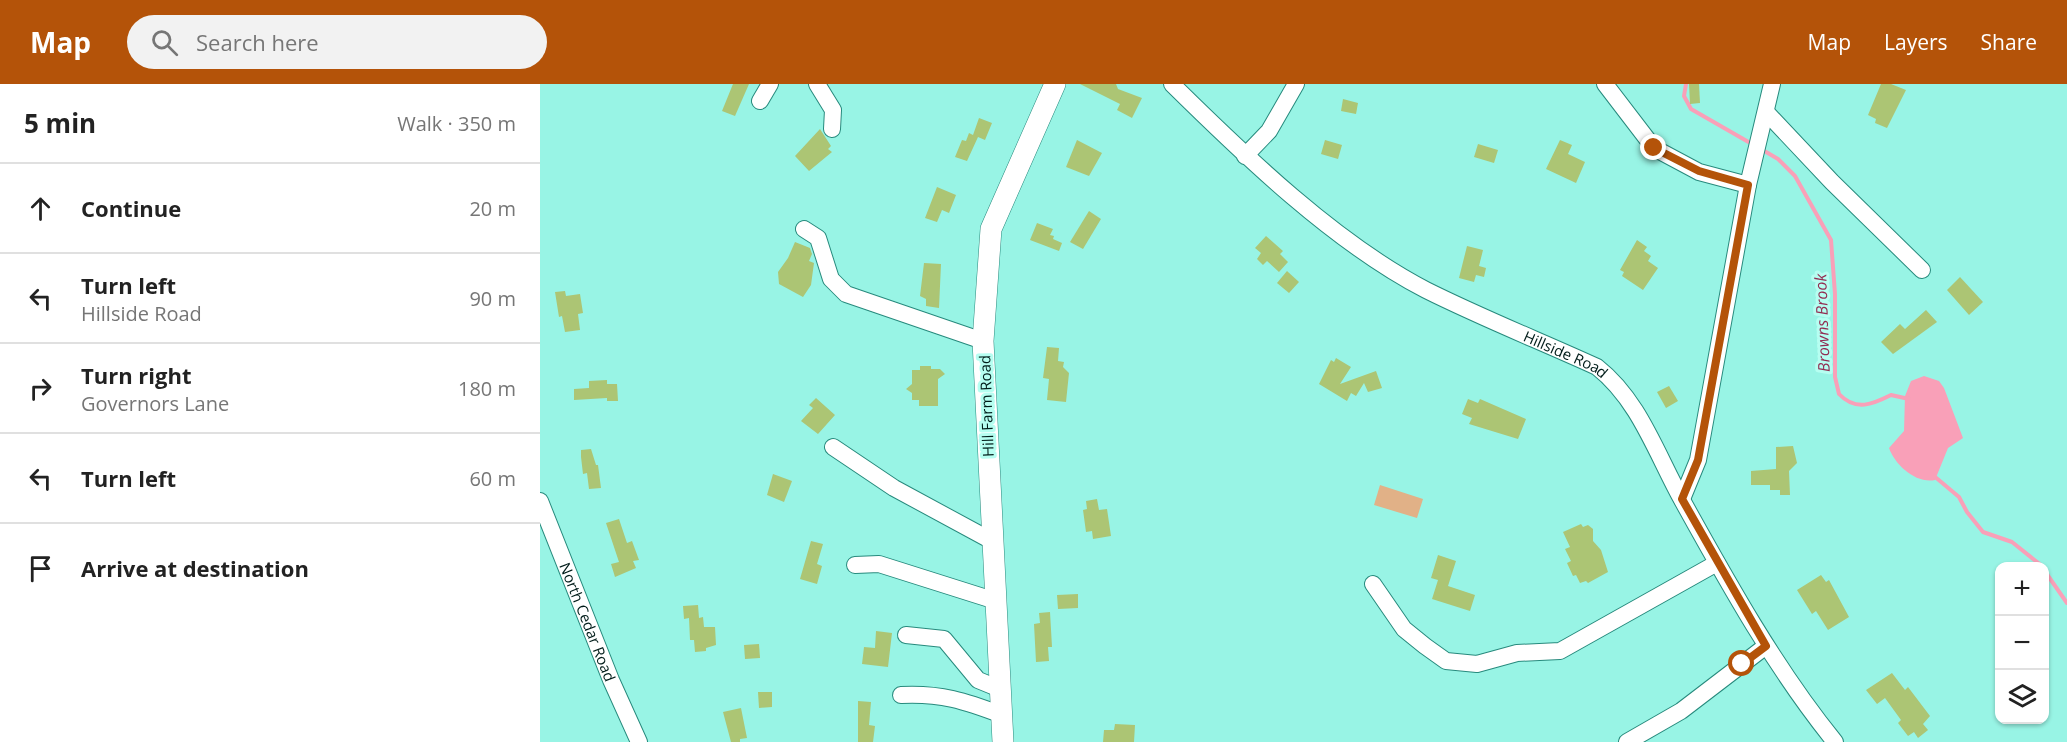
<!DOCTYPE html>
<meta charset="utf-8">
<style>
body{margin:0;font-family:"Open Sans",sans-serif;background:#f2f2f2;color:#222}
.controls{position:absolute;right:18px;bottom:18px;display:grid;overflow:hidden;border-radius:12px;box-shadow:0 2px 4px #0004}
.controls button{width:54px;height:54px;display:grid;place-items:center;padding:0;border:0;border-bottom:2px solid #e0e0e0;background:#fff;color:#222;font:30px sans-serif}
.stop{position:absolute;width:18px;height:18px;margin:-14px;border:4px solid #b45309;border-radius:50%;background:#fff}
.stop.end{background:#b45309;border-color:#fff;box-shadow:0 2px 6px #0008}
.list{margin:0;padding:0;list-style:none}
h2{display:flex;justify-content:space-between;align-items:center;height:78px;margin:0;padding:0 24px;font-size:26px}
h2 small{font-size:20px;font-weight:400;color:#767676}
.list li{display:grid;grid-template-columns:39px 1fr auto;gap:18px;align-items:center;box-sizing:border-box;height:90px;padding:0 24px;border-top:2px solid #e0e0e0}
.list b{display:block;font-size:22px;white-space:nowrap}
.list p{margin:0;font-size:20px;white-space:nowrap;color:#767676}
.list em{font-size:20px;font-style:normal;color:#767676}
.icon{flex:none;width:33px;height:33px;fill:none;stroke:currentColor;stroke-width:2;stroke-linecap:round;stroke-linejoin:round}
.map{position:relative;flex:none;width:1527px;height:658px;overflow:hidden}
header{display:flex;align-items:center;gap:36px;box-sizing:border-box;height:84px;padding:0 30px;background:#b45309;color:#fff}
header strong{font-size:28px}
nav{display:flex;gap:33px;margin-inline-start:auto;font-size:21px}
.search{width:420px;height:54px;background:#f2f2f2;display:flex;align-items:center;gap:15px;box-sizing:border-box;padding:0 21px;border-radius:33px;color:#767676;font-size:22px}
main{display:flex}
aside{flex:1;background:#fff}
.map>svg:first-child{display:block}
.green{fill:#e1b187}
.water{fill:#f9a0b8}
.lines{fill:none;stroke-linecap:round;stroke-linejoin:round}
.stream{stroke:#f9a0b8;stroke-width:4}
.building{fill:#acc574}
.minor-casing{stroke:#278a7d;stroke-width:18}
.major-casing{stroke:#278a7d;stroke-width:22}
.minor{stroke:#fff;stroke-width:16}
.major{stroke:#fff;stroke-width:21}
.route{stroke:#b45309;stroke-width:8}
.labels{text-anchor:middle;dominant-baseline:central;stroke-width:6;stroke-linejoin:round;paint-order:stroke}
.street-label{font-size:15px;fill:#001c19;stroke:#b6fef1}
.water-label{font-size:16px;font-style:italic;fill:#922c51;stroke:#b6fef1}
</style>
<header>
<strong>Map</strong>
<div class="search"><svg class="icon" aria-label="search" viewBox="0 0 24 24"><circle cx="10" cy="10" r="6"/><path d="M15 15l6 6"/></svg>Search here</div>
<nav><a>Map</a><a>Layers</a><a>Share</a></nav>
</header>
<main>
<aside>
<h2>5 min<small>Walk · 350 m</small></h2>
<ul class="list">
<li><svg class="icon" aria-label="ahead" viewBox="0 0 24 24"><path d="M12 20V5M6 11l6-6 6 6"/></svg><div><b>Continue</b></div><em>20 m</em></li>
<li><svg class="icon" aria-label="left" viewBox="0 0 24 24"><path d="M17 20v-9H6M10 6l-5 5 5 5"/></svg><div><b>Turn left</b><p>Hillside Road</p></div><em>90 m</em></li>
<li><svg class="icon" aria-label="right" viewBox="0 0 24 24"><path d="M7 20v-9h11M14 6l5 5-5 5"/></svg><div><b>Turn right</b><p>Governors Lane</p></div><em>180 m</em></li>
<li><svg class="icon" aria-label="left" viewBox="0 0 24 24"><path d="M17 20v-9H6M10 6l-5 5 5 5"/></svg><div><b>Turn left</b></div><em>60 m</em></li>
<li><svg class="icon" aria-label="arrive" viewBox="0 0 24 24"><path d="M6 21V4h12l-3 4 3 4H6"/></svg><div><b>Arrive at destination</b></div></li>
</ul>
</aside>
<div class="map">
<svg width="1527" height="658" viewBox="0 0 1527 658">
<rect width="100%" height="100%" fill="#98f4e5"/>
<path class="green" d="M840 401 883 415 877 434 834 421Z"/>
<path class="water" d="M1384 292 1399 297 1404 304 1423 354 1408 364 1395 396C1376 400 1355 381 1349 364L1364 347 1365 312 1371 297Z"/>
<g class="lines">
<g class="stream">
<path d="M1146 0 1144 12 1151 25 1212 60"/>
<path d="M1221 65 1238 75 1255 92 1291 156 1295 210V293L1299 310C1316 328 1333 320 1351 311L1369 315"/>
<path d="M1394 392 1419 413 1427 428 1443 448 1472 458 1502 482"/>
<path d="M1504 486 1527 519"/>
</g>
</g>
<g class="building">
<path d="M193 0H209L195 32 182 27Z"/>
<path d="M540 0H576L578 5 602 14 592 34 577 26 580 20Z"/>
<path d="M1149 0H1159L1160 19 1150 20Z"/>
<path d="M1341 0H1351L1366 6 1347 44 1335 39 1336 35 1328 31Z"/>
<path d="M803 15 818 19 816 30 801 27Z"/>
<path d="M439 34 452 39 445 56 438 53 427 77 415 73 422 56 426 57 429 49 433 51Z"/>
<path d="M280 45 291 62 288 65 292 68 269 87 255 72Z"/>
<path d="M537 56 562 69 549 92 526 83Z"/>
<path d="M785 56 802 61 798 75 781 70Z"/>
<path d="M1020 56 1032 61 1028 70 1045 78 1036 99 1006 85Z"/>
<path d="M938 60 958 66 954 79 934 73Z"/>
<path d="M397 103 416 111 409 129 402 126 397 138 385 134Z"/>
<path d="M549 127 561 135 543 165 530 158Z"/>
<path d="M497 139 513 145 510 151 514 152 513 155 522 159 519 167 490 156Z"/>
<path d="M726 152 743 167 740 170 748 178 739 188 727 177 723 181 717 175 721 169 715 164Z"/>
<path d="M1097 156 1107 163 1104 167 1111 172 1108 177 1118 184 1103 206 1082 192 1084 188 1080 186Z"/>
<path d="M255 158 270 164 272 170 269 177 274 179 271 201 263 213 239 200 238 188 248 174Z"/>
<path d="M927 162 943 166 939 182 946 184 944 193 936 191 934 198 919 194Z"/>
<path d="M384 179 401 180 399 224 386 222V215L380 212Z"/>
<path d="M747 187 759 198 749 209 737 199Z"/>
<path d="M1420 193 1443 218 1429 231 1407 206Z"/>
<path d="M25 207 26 212 40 210 43 229 38 230 40 246 25 248 22 232 19 233 15 208Z"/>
<path d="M1386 226 1397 238 1353 270 1341 258 1360 240 1365 245Z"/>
<path d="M507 263 519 264 518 277 524 278 523 283 529 289 526 318 507 316 509 295 503 294Z"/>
<path d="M796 274 811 283 800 300 836 287 842 304 828 308 824 299 816 312 811 309 807 317 779 300 791 276 794 278Z"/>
<path d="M380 282H391V285H400L405 290 398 295V322H379V316H372V309L366 305 372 300V286H380Z"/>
<path d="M67 296V300H77L78 317H67V314L34 316V305L49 304V297Z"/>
<path d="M1129 302 1138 317 1126 324 1117 308Z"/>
<path d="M276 314 295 331 278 350 261 337 273 324 269 321Z"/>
<path d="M928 315 938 319 940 315 986 335 978 355 929 340 932 334 922 330Z"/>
<path d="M1253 362 1257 379 1249 387 1250 411H1240V406H1230V401H1211V387L1236 385V363Z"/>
<path d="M51 365 56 381H58L61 404 49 405 47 389 43 390 41 373V366Z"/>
<path d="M233 390 252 397 244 418 227 411Z"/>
<path d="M557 415 559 426 567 425 571 452 553 455 552 447 546 448 543 426 547 425 546 417Z"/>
<path d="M79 435 87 459 92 457 99 476 93 477 96 484 75 493 71 480 79 478 66 439Z"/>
<path d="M1041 440 1043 443 1048 441 1053 445V457L1061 466 1068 488 1048 499 1046 497 1040 499 1036 491 1033 492 1027 479 1031 477 1025 465 1030 463 1023 448Z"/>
<path d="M271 457 283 460 277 480 282 482 277 500 260 495Z"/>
<path d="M898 471 916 477 908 502 935 511 930 527 892 515 898 496 891 494Z"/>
<path d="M1281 491 1286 498 1289 496 1309 533 1288 546 1276 527 1272 530 1257 506Z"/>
<path d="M538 510V524L518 525 517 511Z"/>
<path d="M158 521 159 534 163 533 164 543H175L176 561 166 564V567L155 568 154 556H150L149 534 144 535 143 522Z"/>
<path d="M510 528 512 563H508L509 577 496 578 494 540 500 539 499 529Z"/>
<path d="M336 547 352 549 348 583 322 580 324 563 335 564Z"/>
<path d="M219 560 220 574 205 575 204 561Z"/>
<path d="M1352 589 1365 606 1368 603 1390 632 1383 640 1388 646 1378 654 1374 648 1368 652 1358 639 1361 636 1345 614 1337 620 1326 606Z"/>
<path d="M218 608H232V623L219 624Z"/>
<path d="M318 617 331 618 329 641 335 642 333 658H318Z"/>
<path d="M201 624 207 654 200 655V658H191L183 628Z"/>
<path d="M575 640 595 641 594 658H563L564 646H574Z"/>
</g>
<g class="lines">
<g class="minor-casing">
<g id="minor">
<path d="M277 0 293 26 292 45"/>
<path id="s1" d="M632 0C705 72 795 159 886 206 942 234 1000 257 1057 283 1099 316 1116 369 1142 416 1188 499 1235 584 1295 658"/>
<path d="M1065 0 1114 64 1159 88 1208 101"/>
<path d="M220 17 230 0"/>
<path d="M1226 28 1292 98 1382 186"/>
<path d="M705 72 729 47 756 0"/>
<path d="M264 145 278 154 291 195 306 210 443 257"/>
<path d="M293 363 354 404 452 457"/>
<path d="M1142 415 1158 376 1208 101 1232 0"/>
<path id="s2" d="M0 417 71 596 99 658"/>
<path d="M315 481 339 480 456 517"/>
<path d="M833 500 864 545 885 562 906 577 937 580 977 569 1020 567 1177 479"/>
<path d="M366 551 404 555 438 596 460 605"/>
<path d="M361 611C401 609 425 617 462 631"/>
<path d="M1087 658 1141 627 1226 562"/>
</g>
</g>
<g class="major-casing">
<path id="major" d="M463 658 443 257 451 145 515 0"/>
</g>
<use href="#minor" class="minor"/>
<use href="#major" class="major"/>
</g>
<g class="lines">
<path class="route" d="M1114 64 1159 87 1208 101 1158 376 1142 415 1226 562 1202 580"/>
</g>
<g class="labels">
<g class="street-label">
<text stroke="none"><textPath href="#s1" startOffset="482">Hillside Road</textPath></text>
<text transform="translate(446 322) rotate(-92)">Hill Farm Road</text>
<text stroke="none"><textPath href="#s2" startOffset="130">North Cedar Road</textPath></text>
</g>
<g class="water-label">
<text transform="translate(1282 239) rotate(-92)">Browns Brook</text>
</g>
</g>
</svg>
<div class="controls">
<button>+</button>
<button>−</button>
<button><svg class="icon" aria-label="layers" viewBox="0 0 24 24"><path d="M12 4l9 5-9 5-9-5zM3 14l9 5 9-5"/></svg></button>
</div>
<div class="stop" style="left:1202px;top:580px"></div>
<div class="stop end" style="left:1114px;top:64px"></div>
</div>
</main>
